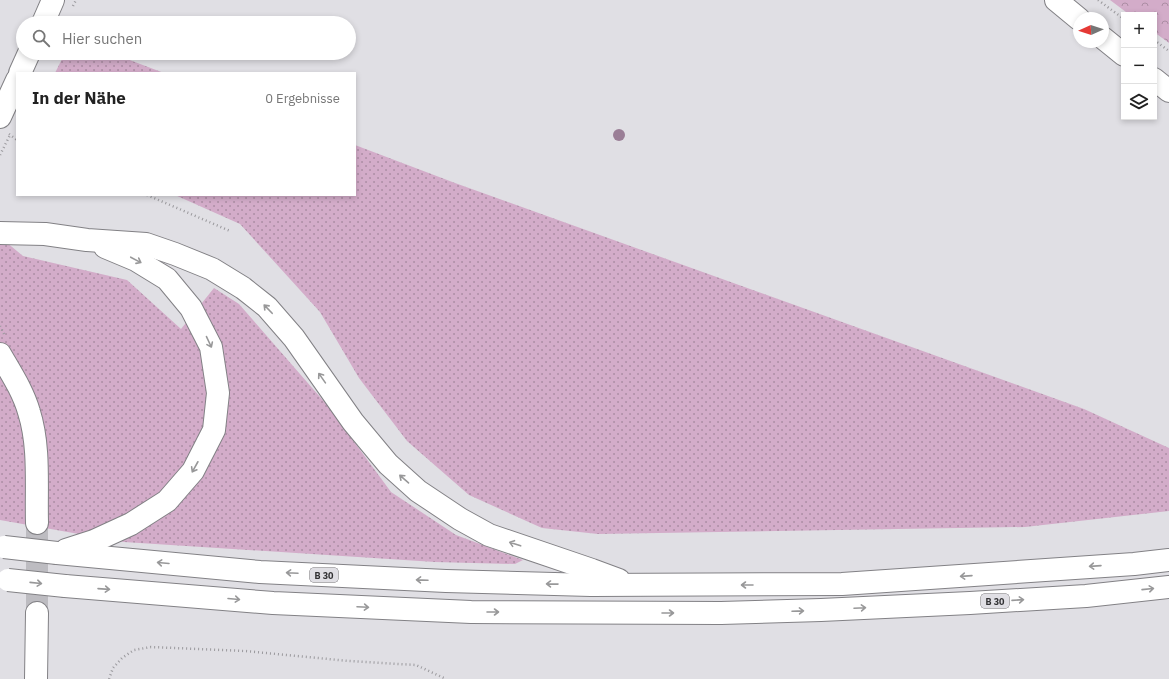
<!DOCTYPE html>
<html lang="de">
<meta charset="utf-8">
<style>
body{margin:0;font-family:"IBM Plex Sans",sans-serif;background:#f2f2f2;color:#222}
.controls{position:absolute;right:12px;top:12px;display:grid;overflow:hidden;border-radius:0px;box-shadow:0 2px 6px #0003}
.controls button{width:36px;height:36px;display:grid;place-items:center;padding:0;border:0;border-bottom:1px solid #e0e0e0;background:#fff;color:#222;font:20px sans-serif}
.compass{position:absolute;left:1073px;top:12px;width:36px;height:36px;border-radius:50%;background:#fff;box-shadow:0 2px 6px #0003;rotate:267deg}
.list{margin:0;padding:0;list-style:none}
h2{display:flex;justify-content:space-between;align-items:center;height:52px;margin:0;padding:0 16px;font-size:17px}
h2 small{font-size:13px;font-weight:400;color:#767676}
.icon{flex:none;width:22px;height:22px;fill:none;stroke:currentColor;stroke-width:2;stroke-linecap:round;stroke-linejoin:round}
.map{position:relative;flex:none;width:1169px;height:679px;overflow:hidden}
.search{position:absolute;background:#fff;box-shadow:0 2px 6px #0003;left:16px;top:16px;width:340px;height:44px;display:flex;align-items:center;gap:10px;box-sizing:border-box;padding:0 14px;border-radius:22px;color:#767676;font-size:15px}
.panel{position:absolute;background:#fff;box-shadow:0 2px 6px #0003;left:16px;top:72px;width:340px;height:124px;border-radius:0px}
.map>svg:first-child{display:block}
.grass{fill:url(#grass-dots)}
.forest{fill:url(#forest-crowns)}
.lines{fill:none;stroke-linecap:round;stroke-linejoin:round}
.minor-tunnel{stroke:#bdbcc1;stroke-width:22;stroke-dasharray:22 11;stroke-linecap:butt}
.minor-casing{stroke:#828185;stroke-width:24}
.highway-casing{stroke:#828185;stroke-width:24}
.path{stroke:#9a999d;stroke-width:2.5;stroke-dasharray:1 3;stroke-linecap:butt}
.minor{stroke:#fff;stroke-width:22}
.highway{stroke:#fff;stroke-width:22}
.highway-bridge-casing{stroke:#828185;stroke-width:24;stroke-linecap:butt}
.highway-bridge{stroke:#fff;stroke-width:22}
.tree{fill:#9a7e96}
.oneway{stroke:#989899}
.labels{text-anchor:middle;dominant-baseline:central;stroke-width:3;stroke-linejoin:round;paint-order:stroke}
.shield{fill:#e0dfe4;stroke:#666568;stroke-width:1}
.shield-label{font-size:9px;font-weight:bold;fill:#313133}
</style>
<div class="map">
<svg width="1169" height="679" viewBox="0 0 1169 679">
<defs>
<pattern id="grass-dots" width="8" height="8" patternUnits="userSpaceOnUse"><rect width="8" height="8" fill="#d3acc9"/><path d="M2 2h.1M6 6h.1" fill="none" stroke="#ac8da4" stroke-width="1.8" stroke-linecap="round"/></pattern>
<pattern id="forest-crowns" width="20" height="18" patternUnits="userSpaceOnUse"><rect width="20" height="18" fill="#d3acc9"/><path d="M2 6a3 3 0 1 1 6 0M12 15a3 3 0 1 1 6 0" fill="none" stroke="#ac8da4"/></pattern>
</defs>
<rect width="100%" height="100%" fill="#e0dfe4"/>
<g class="grass">
<path d="M65 53H111L164 73H55Z"/>
<path d="M355 145 455 183 1084 409 1169 448V511L1025 527 598 534 542 528 469 495 407 441 359 378 320 312 240 224 175 195H355Z"/>
<path d="M0 237 23 256 127 280 181 329 214 288 239 304 327 405 391 492 456 535 523 560 515 564 435 562 124 542 0 520Z"/>
</g>
<path class="forest" d="M1110 0H1169V43L1154 32V15H1130Z"/>
<g class="lines">
<path class="minor-tunnel" d="M37 523V613"/>
<g class="minor-casing">
<g id="minor">
<path d="M1056 0 1079 19"/>
<path d="M43 23 53 0"/>
<path d="M1103 38 1124 55"/>
<path d="M20 73 29 53"/>
<path d="M1154 79 1169 91"/>
<path d="M0 117 17 80"/>
<path d="M0 354C11 373 23 391 29 412 40 447 36 486 37 523"/>
<path d="M36 679 37 613"/>
</g>
</g>
<g class="highway-casing">
<g id="highway">
<path d="M0 233 45 234 87 240 146 244 175 254 212 269 243 288 267 307 294 338 353 422 388 464 418 491 460 519 489 535 592 570 619 580"/>
<path d="M66 550 94 541 131 524 167 501 193 471 214 430 218 393 211 347 191 308 167 279 136 260 105 247"/>
<path d="M57 553 260 572 446 581 591 585 842 584 1134 564 1169 560"/>
<path d="M65 586 273 603 471 612 721 613 821 610 970 603 1086 596 1169 587"/>
</g>
</g>
<g class="path">
<path d="M1098 0 1124 19"/>
<path d="M73 6 76 0"/>
<path d="M1154 40 1169 51"/>
<path d="M9 134 17 140"/>
<path d="M0 155 10 135"/>
<path d="M147 195 230 231"/>
<path d="M0 326 4 334"/>
<path d="M109 679 113 668 122 658 134 650 151 647 245 651 349 661 416 665 446 679"/>
</g>
<use href="#minor" class="minor"/>
<use href="#highway" class="highway"/>
<g class="highway-bridge-casing">
<g id="highway-bridge">
<path d="M4 547 57 553"/>
<path d="M8 580 65 586"/>
</g>
</g>
<use href="#highway-bridge" class="highway-bridge"/>
</g>
<circle class="tree" cx="619" cy="135" r="6"/>
<defs><path id="oneway-shaft" d="M-6 0H5M1.5-3L5.5 0L1.5 3" fill="none" stroke-width="1.6" stroke-linecap="round" stroke-linejoin="round"/></defs>
<g class="oneway">
<use href="#oneway-shaft" transform="translate(136 260) rotate(28)"/>
<use href="#oneway-shaft" transform="translate(268 309) rotate(-134)"/>
<use href="#oneway-shaft" transform="translate(209 342) rotate(65)"/>
<use href="#oneway-shaft" transform="translate(322 378) rotate(-125)"/>
<use href="#oneway-shaft" transform="translate(195 467) rotate(119)"/>
<use href="#oneway-shaft" transform="translate(404 479) rotate(-139)"/>
<use href="#oneway-shaft" transform="translate(515 544) rotate(-162)"/>
<use href="#oneway-shaft" transform="translate(163 563) rotate(-175)"/>
<use href="#oneway-shaft" transform="translate(1095 566) rotate(176)"/>
<use href="#oneway-shaft" transform="translate(292 573) rotate(-177)"/>
<use href="#oneway-shaft" transform="translate(966 576) rotate(176)"/>
<use href="#oneway-shaft" transform="translate(422 580) rotate(-178)"/>
<use href="#oneway-shaft" transform="translate(36 583) rotate(6)"/>
<use href="#oneway-shaft" transform="translate(552 584) rotate(-179)"/>
<use href="#oneway-shaft" transform="translate(747 585) rotate(180)"/>
<use href="#oneway-shaft" transform="translate(104 589) rotate(4)"/>
<use href="#oneway-shaft" transform="translate(1148 589) rotate(-6)"/>
<use href="#oneway-shaft" transform="translate(234 599) rotate(5)"/>
<use href="#oneway-shaft" transform="translate(1018 600) rotate(-4)"/>
<use href="#oneway-shaft" transform="translate(363 607) rotate(3)"/>
<use href="#oneway-shaft" transform="translate(860 608) rotate(-3)"/>
<use href="#oneway-shaft" transform="translate(798 611) rotate(-2)"/>
<use href="#oneway-shaft" transform="translate(493 612)"/>
<use href="#oneway-shaft" transform="translate(668 613)"/>
</g>
<g class="labels">
<g class="shield">
<rect x="310" y="568" width="28" height="14" rx="3"/>
<rect x="981" y="594" width="28" height="14" rx="3"/>
</g>
<g class="shield-label">
<text x="324" y="575">B 30</text>
<text x="995" y="601">B 30</text>
</g>
</g>
</svg>
<div class="controls">
<button>+</button>
<button>−</button>
<button><svg class="icon" aria-label="layers" viewBox="0 0 24 24"><path d="M12 4l9 5-9 5-9-5zM3 14l9 5 9-5"/></svg></button>
</div>
<svg class="compass" viewBox="-18 -18 36 36"><path d="M0-13l5 13h-10z" fill="#e53935"/><path d="M0 13l5-13h-10z" fill="#767676"/></svg>
<div class="search"><svg class="icon" aria-label="search" viewBox="0 0 24 24"><circle cx="10" cy="10" r="6"/><path d="M15 15l6 6"/></svg>Hier suchen</div>
<section class="panel">
<h2>In der Nähe<small>0 Ergebnisse</small></h2>
<ul class="list">
</ul>
</section>
</div>
